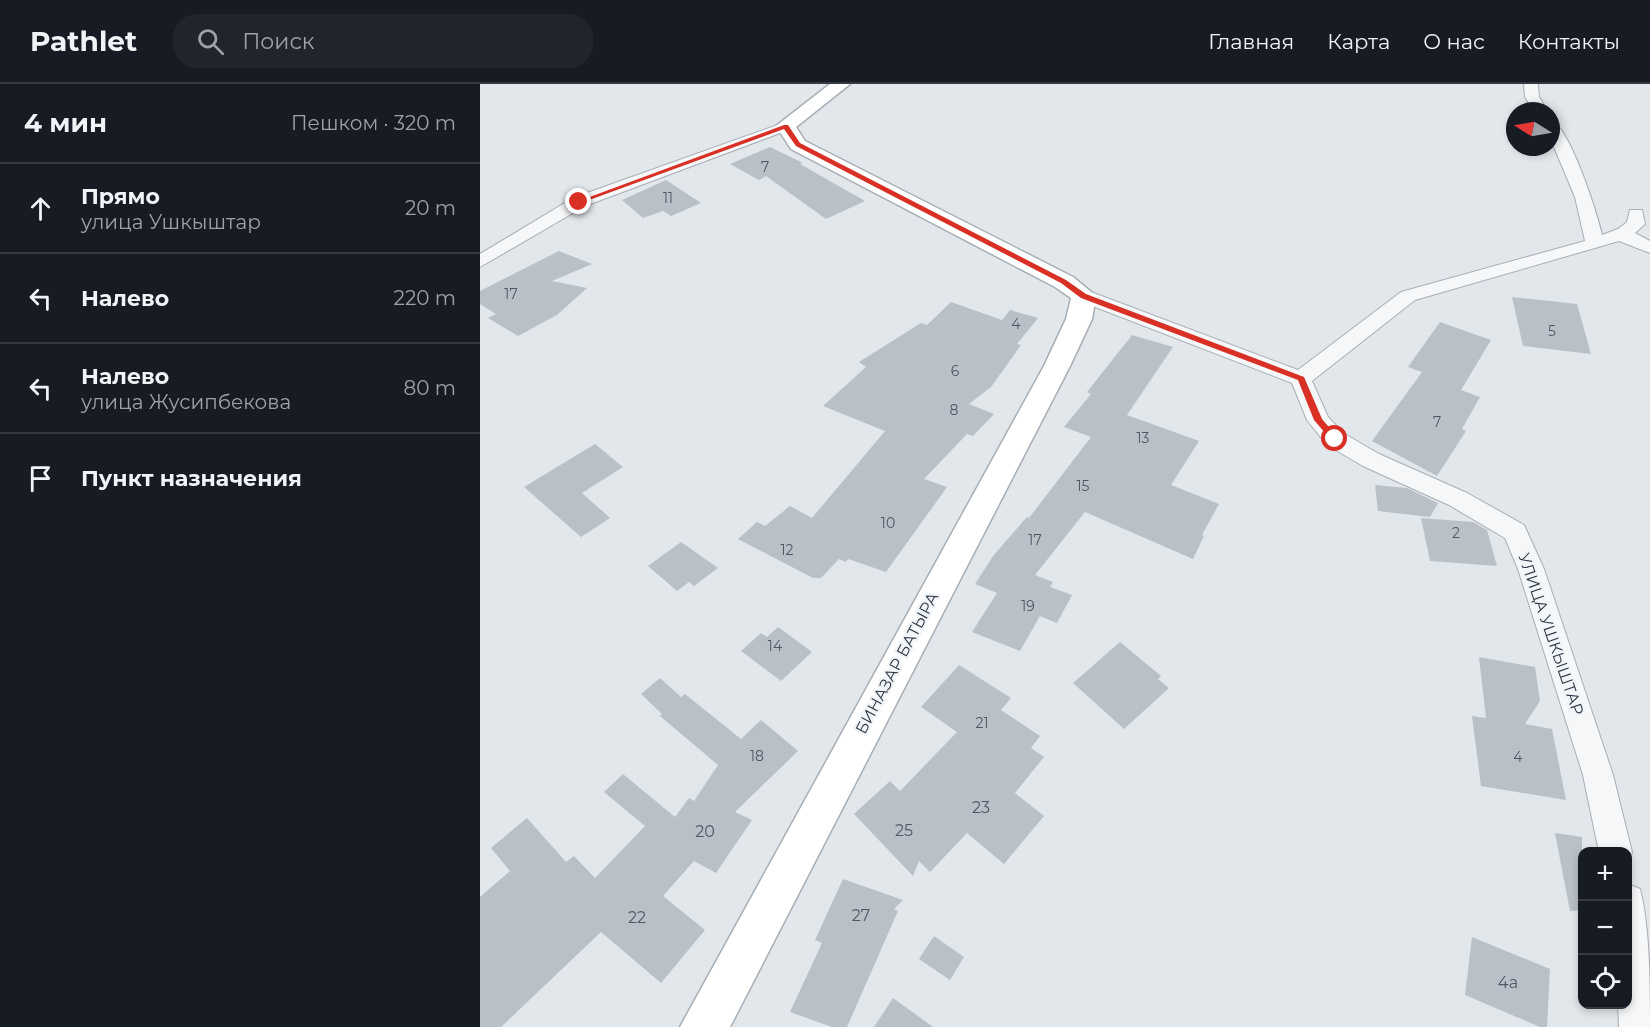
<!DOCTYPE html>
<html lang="ru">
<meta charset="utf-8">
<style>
body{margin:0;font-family:Montserrat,sans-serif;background:#20242c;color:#f1f3f6}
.controls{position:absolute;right:18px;bottom:18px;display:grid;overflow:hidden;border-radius:12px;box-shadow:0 3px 9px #0003}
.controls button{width:54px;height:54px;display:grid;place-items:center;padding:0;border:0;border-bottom:2px solid #363941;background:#171b24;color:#f1f3f6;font:30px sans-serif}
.compass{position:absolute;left:1026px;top:18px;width:54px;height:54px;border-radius:50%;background:#171b24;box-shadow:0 3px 9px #0003;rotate:281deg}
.stop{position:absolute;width:18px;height:18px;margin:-14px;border:4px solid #d93025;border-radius:50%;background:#fff}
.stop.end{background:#d93025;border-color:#fff;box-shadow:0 2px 6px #0008}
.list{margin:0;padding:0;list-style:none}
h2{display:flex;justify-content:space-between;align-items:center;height:78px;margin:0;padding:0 24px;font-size:26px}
h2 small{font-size:20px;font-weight:400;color:#9ea1a6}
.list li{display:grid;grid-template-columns:39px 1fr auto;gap:18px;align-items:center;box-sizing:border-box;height:90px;padding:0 24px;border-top:2px solid #363941}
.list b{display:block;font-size:22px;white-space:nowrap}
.list p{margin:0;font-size:20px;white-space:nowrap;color:#9ea1a6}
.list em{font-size:20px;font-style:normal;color:#9ea1a6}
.icon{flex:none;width:33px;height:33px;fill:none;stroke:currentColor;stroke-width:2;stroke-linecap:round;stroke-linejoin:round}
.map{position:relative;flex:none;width:1170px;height:943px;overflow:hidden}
header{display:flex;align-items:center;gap:36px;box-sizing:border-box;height:84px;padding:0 30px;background:#171b24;border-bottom:2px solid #363941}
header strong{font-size:28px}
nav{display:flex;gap:33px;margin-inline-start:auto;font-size:21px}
.search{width:420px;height:54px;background:#20242c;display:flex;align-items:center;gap:15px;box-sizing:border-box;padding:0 21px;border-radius:24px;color:#9ea1a6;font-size:22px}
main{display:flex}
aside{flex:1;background:#171b24}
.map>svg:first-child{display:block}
.building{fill:#b9c0c8}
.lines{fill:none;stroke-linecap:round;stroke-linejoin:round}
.street-casing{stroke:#a7aeb5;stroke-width:2}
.secondary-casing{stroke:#a7aeb5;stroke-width:3}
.street{fill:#f5f7f9;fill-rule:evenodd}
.secondary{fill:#fff;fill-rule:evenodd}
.route{fill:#d93025}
.labels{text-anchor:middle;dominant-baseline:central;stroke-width:5;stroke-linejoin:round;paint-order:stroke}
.number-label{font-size:14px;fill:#4e5864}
.street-label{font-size:16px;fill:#2a3643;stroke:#f2f5f8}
.near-number-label{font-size:16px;fill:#4e5864}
</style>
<header>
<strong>Pathlet</strong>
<div class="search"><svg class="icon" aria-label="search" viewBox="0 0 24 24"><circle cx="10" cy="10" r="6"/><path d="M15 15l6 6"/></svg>Поиск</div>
<nav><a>Главная</a><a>Карта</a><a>О нас</a><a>Контакты</a></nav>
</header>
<main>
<aside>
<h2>4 мин<small>Пешком · 320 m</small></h2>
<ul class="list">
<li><svg class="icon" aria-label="ahead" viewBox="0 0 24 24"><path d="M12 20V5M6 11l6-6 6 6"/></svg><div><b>Прямо</b><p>улица Ушкыштар</p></div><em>20 m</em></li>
<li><svg class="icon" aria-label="left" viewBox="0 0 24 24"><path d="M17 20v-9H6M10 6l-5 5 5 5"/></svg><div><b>Налево</b></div><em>220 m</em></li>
<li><svg class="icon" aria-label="left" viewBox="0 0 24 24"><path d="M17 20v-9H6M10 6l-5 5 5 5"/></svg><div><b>Налево</b><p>улица Жусипбекова</p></div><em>80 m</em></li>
<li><svg class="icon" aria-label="arrive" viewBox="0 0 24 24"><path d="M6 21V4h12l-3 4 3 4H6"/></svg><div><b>Пункт назначения</b></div></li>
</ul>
</aside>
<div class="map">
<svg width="1170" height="943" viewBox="0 0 1170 943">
<rect width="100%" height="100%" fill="#e2e7eb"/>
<g class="building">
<path d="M290 63 323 79 320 80 385 117 346 135 286 92 279 96 250 80Z"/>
<path d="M186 96 221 119 191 132 183 127 163 134 142 116Z"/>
<path d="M79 167 112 180 72 197 107 204 77 231 38 252 8 234 16 230 0 220V207Z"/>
<path d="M1032 213 1097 220 1111 270 1043 262Z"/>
<path d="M471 218 522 236 530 226 558 234 537 260 541 261 511 303 489 320 514 330 493 352 487 350 444 395 467 403 406 488 368 475 366 478 359 475 341 494H333L258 455 277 438 285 442 310 422 332 434 405 347 343 322 386 283 379 278 441 239 447 241Z"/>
<path d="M960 238 1011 256 981 306 1000 313 982 345 986 347 957 392 892 357 942 288 928 283Z"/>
<path d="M652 251 693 263 647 331 719 357 691 401 739 420 722 451 724 452 713 475 605 428 555 491 573 498 570 503 592 511 577 539 560 532 540 567 492 548 517 509 495 500 513 472 547 433 549 434 611 353 584 343 611 310 607 308Z"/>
<path d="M115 360 143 383 102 409 130 434 101 453 44 403Z"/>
<path d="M895 401 927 404 958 419 950 433 898 427Z"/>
<path d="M941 434 993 438 1007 446 1017 482 950 477Z"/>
<path d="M201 458 238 484 214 502 209 498 197 507 168 482Z"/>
<path d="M298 543 332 568 301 597 261 567 281 549 287 553Z"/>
<path d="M640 558 681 592 678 595 689 604 644 645 593 599Z"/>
<path d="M999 573 1055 583 1060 617 1045 640 1072 645 1086 716 1001 702 992 632 1006 634Z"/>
<path d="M479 581 531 614 521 626 560 652 551 664 564 673 535 709 564 732 524 780 487 749 450 788 439 777 433 792 374 730 410 697 420 707 477 648 441 623Z"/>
<path d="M180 594 201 613 205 610 261 655 281 636 318 667 255 728 272 736 236 789 214 777 183 812 225 846 181 899 121 848 21 943H0V813L30 787 11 764 47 734 86 778 94 772 115 794 165 742 124 708 143 690 195 733 209 714 214 717 238 681 180 632 182 630 161 610Z"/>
<path d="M1075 749 1102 753V826L1090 827Z"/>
<path d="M363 795 423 816 414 825 418 827 367 943H352L310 928 342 859 335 856Z"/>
<path d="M454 852 484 873 470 896 439 875Z"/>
<path d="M992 853 1070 885 1067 943H1060L985 911Z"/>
<path d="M413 914 453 943H394Z"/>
</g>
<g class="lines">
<g class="street-casing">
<g id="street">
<path d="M1044 0H1058L1059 13 1068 27H1054L1045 13Z"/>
<path d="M1071 37C1089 41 1118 131 1122 151L1138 145 1147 138 1150 126H1162L1165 140 1155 149 1170 157V169L1139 157 935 216 832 297 848 333 863 349 899 370 987 409 1044 441 1064 485 1133 691 1152 768 1148 780V768H1119L1103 691 1038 485 1025 454 969 421 883 382 847 361 827 336 812 299 597 216 594 212 597 208H611L818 286 921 208 1105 157 1095 113 1071 56Z"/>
<path d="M306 38 313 42 311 45 105 122 0 183V170L93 114Z"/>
<path d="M1148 800 1160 805C1170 843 1170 902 1170 943H1139L1138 920H1148Z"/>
</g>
</g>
<g class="secondary-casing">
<path id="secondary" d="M350 0H370L316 43 325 57 593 193 616 212 612 235 590 282 250 943H200L564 282 586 235 591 214 575 203 311 65 296 42Z"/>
</g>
<use href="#street" class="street"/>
<use href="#secondary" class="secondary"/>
</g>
<path class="route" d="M304 41H308L320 59 586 196 606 210 824 293 842 335 859 355 852 357 834 336 818 296 601 214 581 199 316 62 304 45 101 119 96 118Z"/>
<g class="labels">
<g class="number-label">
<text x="285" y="83">7</text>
<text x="188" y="114">11</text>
<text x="31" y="210">17</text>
<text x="536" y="240">4</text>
<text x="1072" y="247">5</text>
<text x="475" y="287">6</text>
<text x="474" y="326">8</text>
<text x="957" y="338">7</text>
<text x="663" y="354">13</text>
<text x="603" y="402">15</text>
<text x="408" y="439">10</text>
<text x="976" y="449">2</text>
<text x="555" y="456">17</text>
<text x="307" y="466">12</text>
<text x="548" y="522">19</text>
<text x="295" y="562">14</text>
<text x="502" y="639">21</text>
<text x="277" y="672">18</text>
<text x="1038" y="673">4</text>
</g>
<g class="street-label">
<text transform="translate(1071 550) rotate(71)">УЛИЦА УШКЫШТАР</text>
<text transform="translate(417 579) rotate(-62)">БИНАЗАР БАТЫРА</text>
</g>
<g class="near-number-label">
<text x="501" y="723">23</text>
<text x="424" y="746">25</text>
<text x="225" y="747">20</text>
<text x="381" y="831">27</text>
<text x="157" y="833">22</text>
<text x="1028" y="898">4а</text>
</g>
</g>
</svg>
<div class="controls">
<button>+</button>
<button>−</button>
<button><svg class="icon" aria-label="locate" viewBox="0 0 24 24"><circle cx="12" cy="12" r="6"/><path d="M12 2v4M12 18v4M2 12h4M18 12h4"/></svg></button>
</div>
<svg class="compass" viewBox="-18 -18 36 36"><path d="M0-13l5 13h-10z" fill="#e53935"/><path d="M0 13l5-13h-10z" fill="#9ea1a6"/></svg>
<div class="stop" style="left:855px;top:355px"></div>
<div class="stop end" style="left:99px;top:118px"></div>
</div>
</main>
